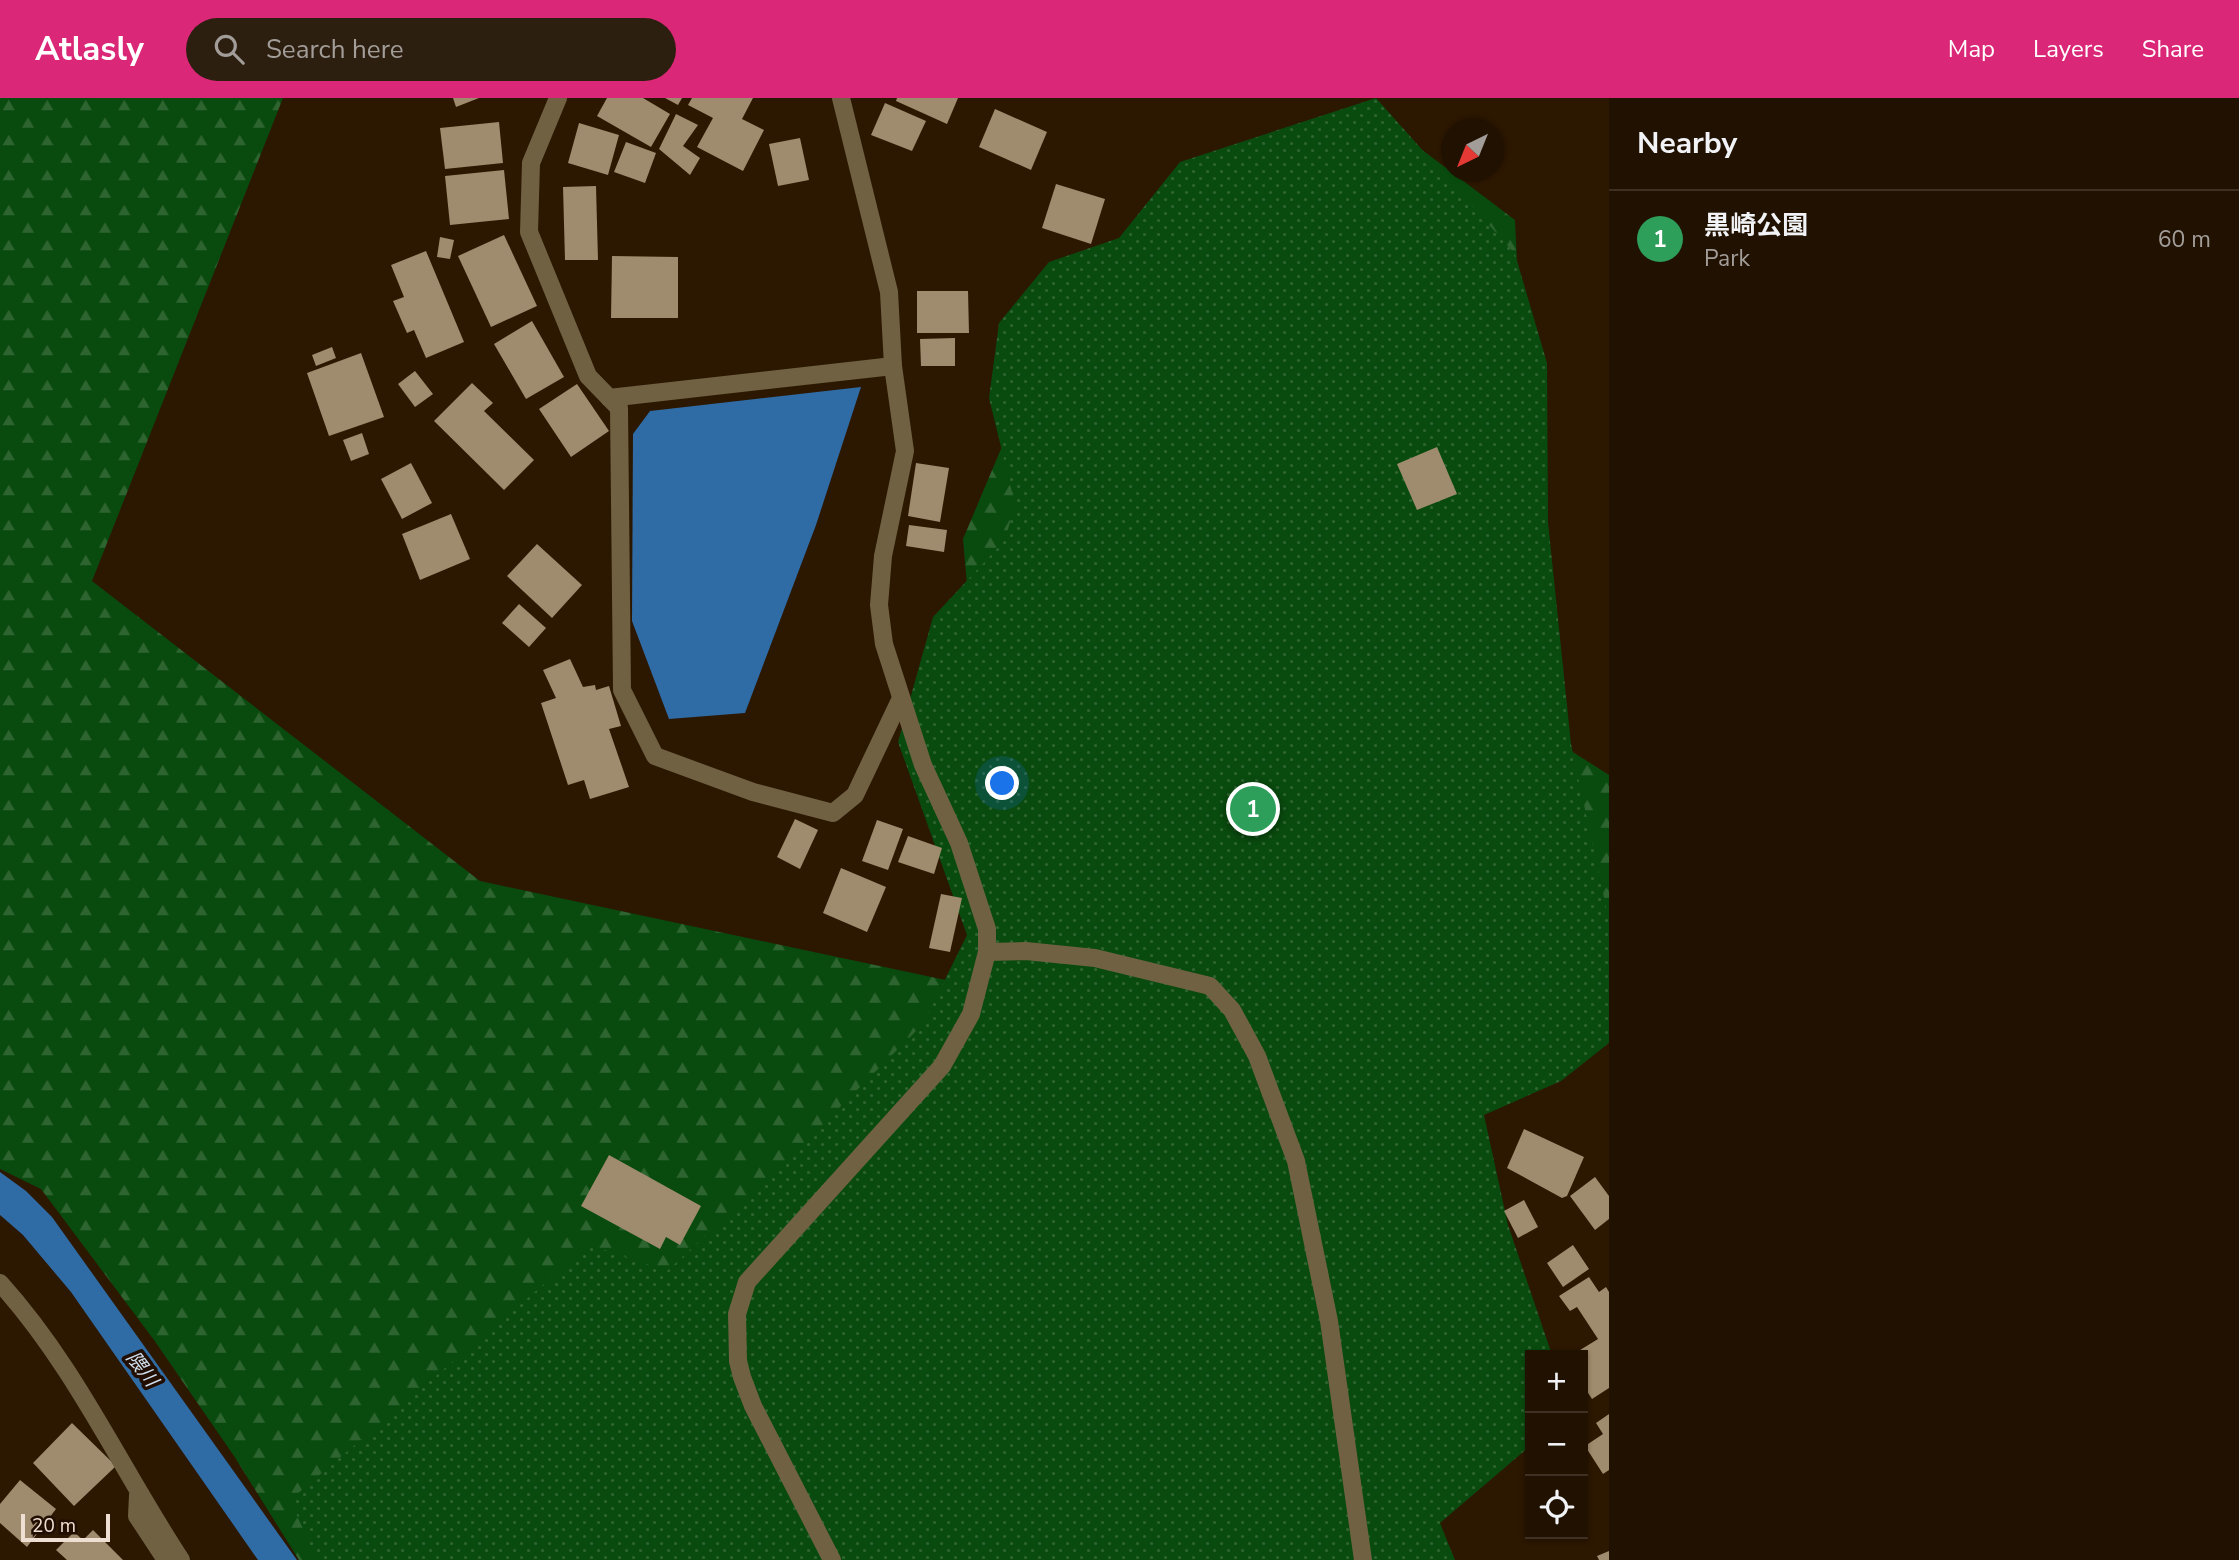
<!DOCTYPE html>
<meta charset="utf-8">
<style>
body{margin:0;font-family:"Nunito Sans","Noto Sans JP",sans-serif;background:#2d1f10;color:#f1f3f6}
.controls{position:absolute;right:21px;bottom:21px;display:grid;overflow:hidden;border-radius:0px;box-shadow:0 2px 5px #0004}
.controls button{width:63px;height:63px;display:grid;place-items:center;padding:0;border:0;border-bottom:2px solid #3e3123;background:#211101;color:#f1f3f6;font:35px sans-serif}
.compass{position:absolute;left:1441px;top:21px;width:63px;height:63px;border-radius:50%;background:#211101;box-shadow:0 2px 5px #0004;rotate:223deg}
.scale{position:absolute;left:21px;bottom:18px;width:89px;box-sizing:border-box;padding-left:7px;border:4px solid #eedfd2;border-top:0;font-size:19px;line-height:24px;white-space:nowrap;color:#eedfd2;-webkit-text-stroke:5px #220e00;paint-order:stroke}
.you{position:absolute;left:1003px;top:686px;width:24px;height:24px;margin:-18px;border:5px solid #fff;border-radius:50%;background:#1a73e8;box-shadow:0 0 0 10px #1a73e833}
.badge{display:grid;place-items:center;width:46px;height:46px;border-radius:50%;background:#db2777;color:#fff;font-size:23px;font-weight:700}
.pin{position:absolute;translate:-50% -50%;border:4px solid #fff;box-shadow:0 2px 7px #0006}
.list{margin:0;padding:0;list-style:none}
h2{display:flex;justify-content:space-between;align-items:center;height:91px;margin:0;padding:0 28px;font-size:30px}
h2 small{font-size:23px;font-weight:400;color:#a29d99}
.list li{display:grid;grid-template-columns:46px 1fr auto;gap:21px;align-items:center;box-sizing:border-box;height:98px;padding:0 28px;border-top:2px solid #3e3123}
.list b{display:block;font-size:26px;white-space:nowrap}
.list p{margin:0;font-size:23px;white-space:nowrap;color:#a29d99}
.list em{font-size:23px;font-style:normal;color:#a29d99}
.icon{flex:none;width:38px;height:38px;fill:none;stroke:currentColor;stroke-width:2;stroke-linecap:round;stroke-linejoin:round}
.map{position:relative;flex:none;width:1609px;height:1462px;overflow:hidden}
header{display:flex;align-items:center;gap:42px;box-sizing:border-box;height:98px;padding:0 35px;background:#db2777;color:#fff}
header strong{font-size:33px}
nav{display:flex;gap:38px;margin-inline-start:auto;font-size:24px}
.search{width:490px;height:63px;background:#2d1f10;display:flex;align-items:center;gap:18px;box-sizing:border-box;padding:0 24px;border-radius:38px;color:#a29d99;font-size:26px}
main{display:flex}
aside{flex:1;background:#211101}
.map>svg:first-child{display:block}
.forest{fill:url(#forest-firs)}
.park{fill:url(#park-dots)}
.water{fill:#2f6ba5}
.building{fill:#9f8b6d}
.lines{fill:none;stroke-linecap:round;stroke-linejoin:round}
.minor{stroke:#706142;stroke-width:18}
.labels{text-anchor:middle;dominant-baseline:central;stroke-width:7;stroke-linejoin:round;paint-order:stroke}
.water-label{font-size:19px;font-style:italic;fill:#d1e0f1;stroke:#220e00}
</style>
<header>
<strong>Atlasly</strong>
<div class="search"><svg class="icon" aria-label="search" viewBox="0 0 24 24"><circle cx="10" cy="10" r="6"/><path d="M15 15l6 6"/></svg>Search here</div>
<nav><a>Map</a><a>Layers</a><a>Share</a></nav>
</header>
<main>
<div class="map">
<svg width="1609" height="1462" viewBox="0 0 1609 1462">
<defs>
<pattern id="forest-firs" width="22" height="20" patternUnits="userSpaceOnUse" patternTransform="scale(1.75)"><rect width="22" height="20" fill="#094a0e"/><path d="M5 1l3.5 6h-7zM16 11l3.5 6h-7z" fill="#2d6430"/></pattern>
<pattern id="park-dots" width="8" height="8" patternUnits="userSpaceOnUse" patternTransform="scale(1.75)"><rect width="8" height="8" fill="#094a0e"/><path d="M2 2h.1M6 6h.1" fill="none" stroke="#2d6430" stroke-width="1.8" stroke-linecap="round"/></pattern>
</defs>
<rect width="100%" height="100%" fill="#2c1701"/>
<path class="forest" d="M0 0H283L92 483 480 783 1002 894 963 441 1073 180 1376 17 1515 122 1530 437 1565 649 1609 677V876L1435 986 1409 1462H299L234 1358 154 1242 41 1091 0 1071Z"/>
<path class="park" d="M1376 0 1515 156 1547 265 1548 424 1571 646 1609 823V945L1561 983 1484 1017 1508 1127 1552 1257H1530V1348L1440 1425 1455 1462H317L290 1402 590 1147 667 1173 780 1069 923 926 967 837 898 644 933 519 1005 442 1015 406 989 300 999 225 1049 164 1119 140 1180 64Z"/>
<g class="water">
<path d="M861 289 816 427 745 615 669 621 632 523 633 336 650 313Z"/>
<path d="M0 1074 26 1093 52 1119 297 1462H258L71 1194 23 1137 0 1117Z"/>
</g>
<g class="building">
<path d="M453 0H479L456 9Z"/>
<path d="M607 0H643L670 16 651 49 597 18Z"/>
<path d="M665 0H682L678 7Z"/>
<path d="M692 0H753L742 21 764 32 743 73 697 49 713 20 688 7Z"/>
<path d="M897 0H958L947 26 896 3Z"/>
<path d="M885 5 926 23 912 53 871 37Z"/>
<path d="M995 11 1047 34 1031 72 979 49Z"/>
<path d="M676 16 698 27 683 48 700 60 690 77 659 51Z"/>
<path d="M499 24 503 65 445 71 440 30Z"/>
<path d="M579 25 619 37 608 77 568 65Z"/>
<path d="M800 40 809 82 778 88 769 46Z"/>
<path d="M626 44 656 55 645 85 614 74Z"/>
<path d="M504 72 509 121 450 127 445 78Z"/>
<path d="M1056 86 1105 101 1091 146 1042 130Z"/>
<path d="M596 88 598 162H565L563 89Z"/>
<path d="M504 137 537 208 491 229 458 158Z"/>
<path d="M440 139 454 142 450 161 437 159Z"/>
<path d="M426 153 464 244 426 260 414 232 407 235 393 203 404 199 391 167Z"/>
<path d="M612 158 678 159V220H611Z"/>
<path d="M917 193H968L969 235H917Z"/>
<path d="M532 223 564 279 526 301 494 246Z"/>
<path d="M955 240V268H921L920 241Z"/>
<path d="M332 249 336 260 316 268 312 257Z"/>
<path d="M361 255 384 319 329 338 307 275Z"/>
<path d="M415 273 433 296 415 309 398 286Z"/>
<path d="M472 285 493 305 484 313 534 362 504 392 434 323Z"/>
<path d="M577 286 609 333 571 359 539 311Z"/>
<path d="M362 335 369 356 351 363 343 342Z"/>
<path d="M1437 349 1457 396 1417 412 1397 366Z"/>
<path d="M411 365 432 405 402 421 381 381Z"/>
<path d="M916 365 949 370 940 424 908 418Z"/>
<path d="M451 416 470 461 420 482 402 436Z"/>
<path d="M909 427 947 432 944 454 906 448Z"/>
<path d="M537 446 582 487 552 520 507 478Z"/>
<path d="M519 506 546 530 529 549 502 525Z"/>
<path d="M570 561 583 589 595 587 596 592 609 588 621 628 609 631 629 689 590 701 584 682 568 687 541 605 556 600 543 572Z"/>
<path d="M795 721 818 732 800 771 777 759Z"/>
<path d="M877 722 903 731 888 772 862 763Z"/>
<path d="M908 738 942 750 934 776 898 764Z"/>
<path d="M841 770 886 789 867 834 823 815Z"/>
<path d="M941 796 962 800 950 854 929 850Z"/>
<path d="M1524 1031 1584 1059 1567 1098 1562 1100 1507 1070Z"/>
<path d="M609 1057 701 1108 680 1147 666 1139 660 1151 581 1108Z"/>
<path d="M1595 1079 1609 1098V1121L1595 1132 1570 1098Z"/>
<path d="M1524 1102 1538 1129 1518 1140 1504 1113Z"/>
<path d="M1573 1147 1589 1171 1563 1189 1547 1165Z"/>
<path d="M1589 1179 1599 1194 1606 1189 1609 1194V1290L1592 1301 1583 1287V1257H1572L1598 1241 1577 1209 1570 1213 1559 1198Z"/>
<path d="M1609 1316V1372L1603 1376 1585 1348 1603 1336 1596 1325Z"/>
<path d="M72 1325 116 1368 74 1408 33 1365Z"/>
<path d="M20 1382 56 1411 27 1449 0 1425V1406Z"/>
<path d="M93 1432 123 1462H67L56 1452 74 1434 83 1442Z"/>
<path d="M1609 1453V1462H1599L1597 1458Z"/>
</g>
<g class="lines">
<g class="minor">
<path d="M558 0 531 65 529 134 588 278 619 310 622 592 655 658 753 694 833 715 855 697 901 600"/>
<path d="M609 300 893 268"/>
<path d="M987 854 1026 853 1095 860 1210 888 1232 912 1257 958 1296 1063 1329 1223 1363 1462"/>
<path d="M0 1185C75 1268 120 1369 181 1462"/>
<path d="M138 1397 137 1418 166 1462"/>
<path d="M832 1462 753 1308 742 1279 738 1263 737 1216 747 1184 942 968 971 916 987 854V831L959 745 923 667 884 546 879 507 883 458 905 353 893 268 889 194 841 0"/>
</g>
</g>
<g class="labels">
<g class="water-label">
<text transform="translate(142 1271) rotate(53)">隈川</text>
</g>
</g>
</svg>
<div class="controls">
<button>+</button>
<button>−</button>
<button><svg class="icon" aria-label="locate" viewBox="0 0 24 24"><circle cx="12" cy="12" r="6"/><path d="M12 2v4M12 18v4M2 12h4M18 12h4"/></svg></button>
</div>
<svg class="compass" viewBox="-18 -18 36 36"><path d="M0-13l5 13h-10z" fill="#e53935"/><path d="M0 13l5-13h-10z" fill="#a29d99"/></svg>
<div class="scale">20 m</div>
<div class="you"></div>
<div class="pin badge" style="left:1253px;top:711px;background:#2e9e5b">1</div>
</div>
<aside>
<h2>Nearby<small></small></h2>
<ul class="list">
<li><span class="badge" style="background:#2e9e5b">1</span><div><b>黒崎公園</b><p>Park</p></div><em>60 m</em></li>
</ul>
</aside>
</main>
